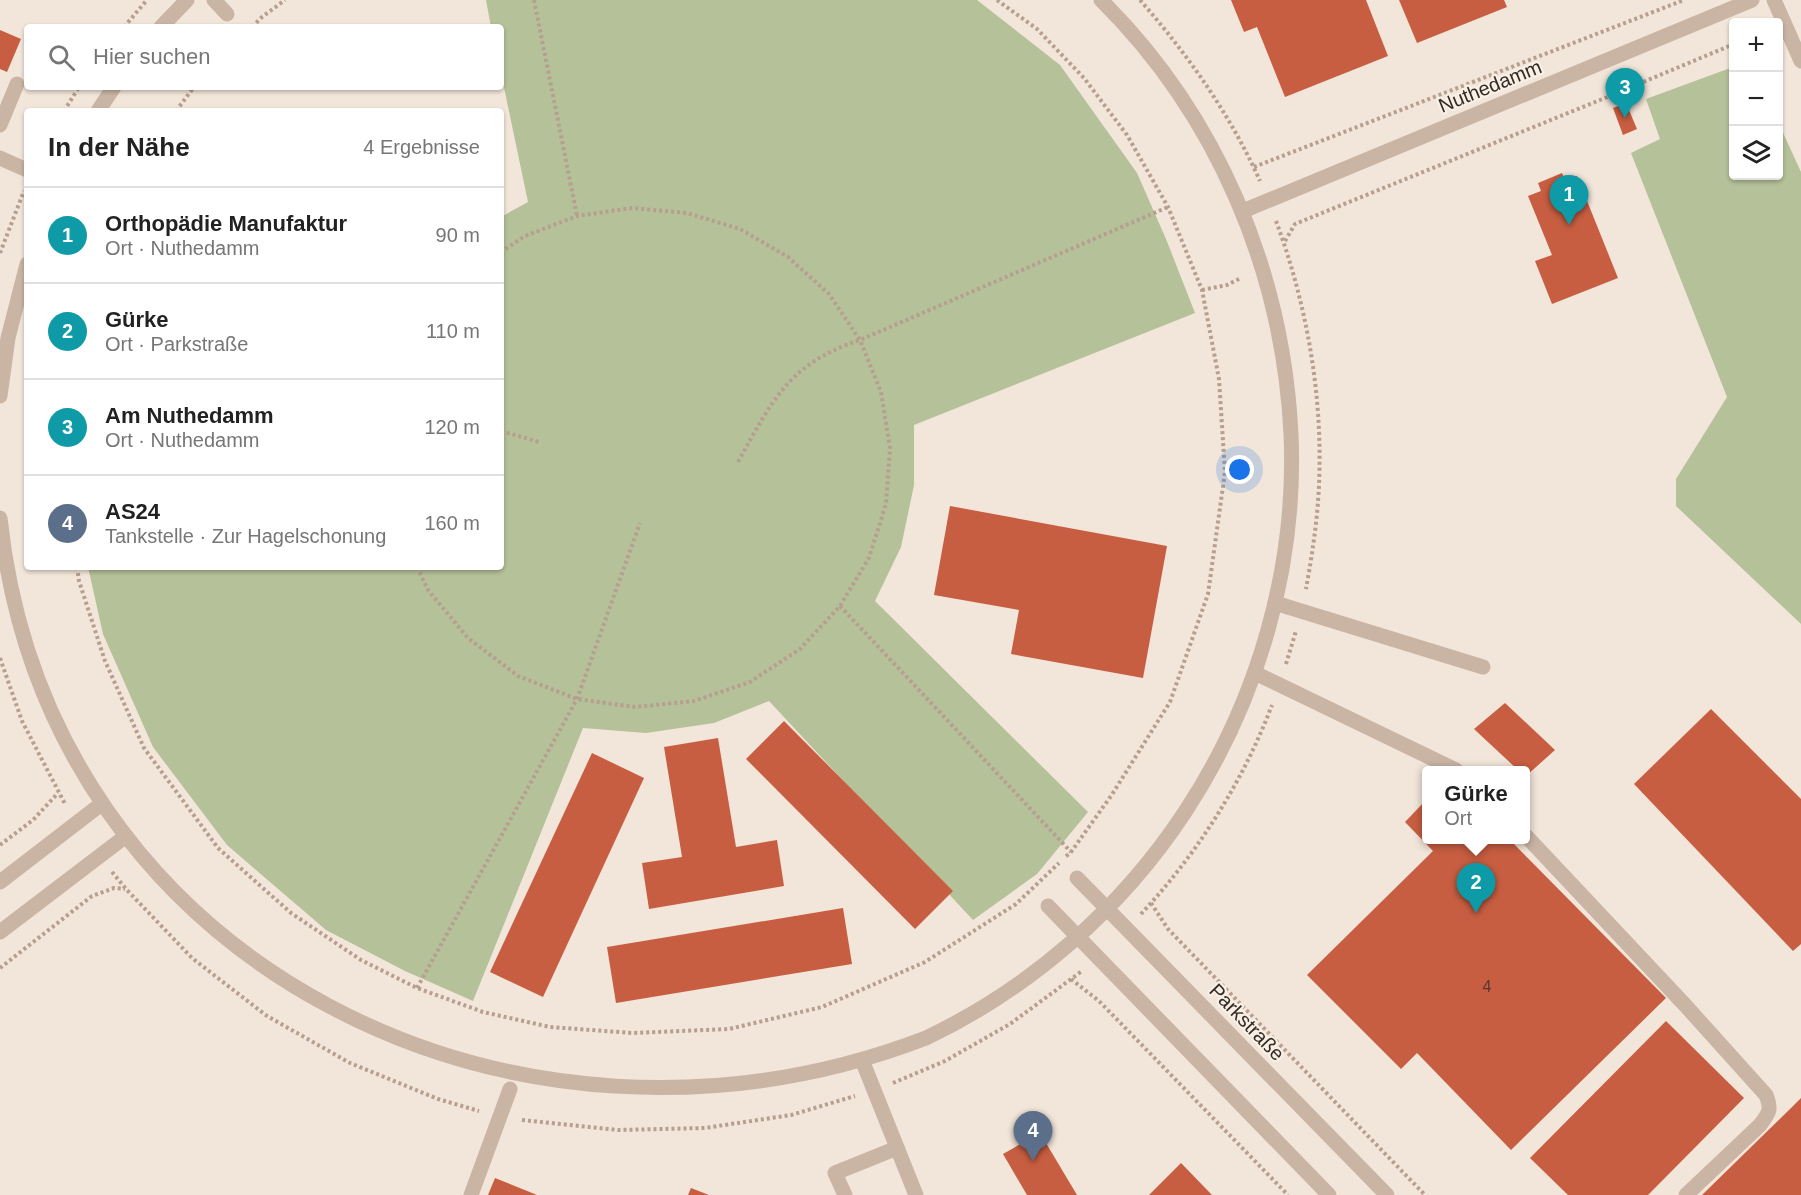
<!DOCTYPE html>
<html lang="de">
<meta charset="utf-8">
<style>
body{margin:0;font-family:Arial,sans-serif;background:#f6f6f6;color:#222}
.controls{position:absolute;right:18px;top:18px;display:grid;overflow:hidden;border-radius:6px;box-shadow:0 2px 4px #0004}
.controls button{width:54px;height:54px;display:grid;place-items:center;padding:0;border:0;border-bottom:2px solid #e0e0e0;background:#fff;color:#222;font:30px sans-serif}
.you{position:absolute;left:1240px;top:470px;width:21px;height:21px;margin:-15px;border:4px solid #fff;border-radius:50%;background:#1a73e8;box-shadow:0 0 0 9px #1a73e833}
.badge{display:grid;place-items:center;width:39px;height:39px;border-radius:50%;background:#ea580c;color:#fff;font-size:20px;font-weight:700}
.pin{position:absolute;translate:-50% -50px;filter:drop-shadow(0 2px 3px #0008)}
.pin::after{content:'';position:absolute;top:32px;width:21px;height:18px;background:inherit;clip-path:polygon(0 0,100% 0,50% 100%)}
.popup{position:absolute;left:1422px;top:766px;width:108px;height:78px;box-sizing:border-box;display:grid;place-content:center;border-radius:6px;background:#fff;filter:drop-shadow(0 2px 4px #0005);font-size:20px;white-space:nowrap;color:#767676}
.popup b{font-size:22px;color:#222}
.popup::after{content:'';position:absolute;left:50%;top:100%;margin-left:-12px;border:12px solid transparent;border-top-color:#fff}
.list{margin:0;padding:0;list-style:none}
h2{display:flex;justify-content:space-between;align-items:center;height:78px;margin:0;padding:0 24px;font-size:26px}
h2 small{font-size:20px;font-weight:400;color:#767676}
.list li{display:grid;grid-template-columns:39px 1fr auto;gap:18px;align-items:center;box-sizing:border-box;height:96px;padding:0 24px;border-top:2px solid #e0e0e0}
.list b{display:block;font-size:22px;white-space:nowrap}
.list p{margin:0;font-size:20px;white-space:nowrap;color:#767676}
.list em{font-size:20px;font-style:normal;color:#767676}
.icon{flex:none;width:33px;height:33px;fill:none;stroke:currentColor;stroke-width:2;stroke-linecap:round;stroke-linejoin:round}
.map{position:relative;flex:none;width:1801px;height:1195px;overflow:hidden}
.search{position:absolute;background:#fff;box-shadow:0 2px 4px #0004;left:24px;top:24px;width:480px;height:66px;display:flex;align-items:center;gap:15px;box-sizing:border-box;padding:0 21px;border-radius:6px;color:#767676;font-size:22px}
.panel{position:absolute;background:#fff;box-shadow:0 2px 4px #0004;left:24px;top:108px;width:480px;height:462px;border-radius:6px}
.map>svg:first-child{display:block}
.green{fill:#b5c199}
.building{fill:#c85e41}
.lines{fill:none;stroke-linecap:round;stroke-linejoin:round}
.path{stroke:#b69f8f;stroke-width:4;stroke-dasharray:3 3;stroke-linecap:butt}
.minor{stroke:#cab5a5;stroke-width:15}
.labels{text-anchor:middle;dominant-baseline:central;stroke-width:4.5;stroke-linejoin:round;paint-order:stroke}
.number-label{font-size:16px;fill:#5a382d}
.street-label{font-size:20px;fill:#352b26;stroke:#f9f0e5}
</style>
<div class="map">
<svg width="1801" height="1195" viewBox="0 0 1801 1195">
<rect width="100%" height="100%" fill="#f2e5d9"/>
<g class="green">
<path d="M486 0H977L1060 65 1137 173 1166 239 1195 313 914 425V485L901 547 875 601 1088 812 1037 874 973 920 769 701 714 723 646 733 583 728 473 1001 405 971 326 930 227 845 153 747 103 634 88 567H501V217L528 202 501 73V27H491Z"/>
<path d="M1733 67 1734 176H1778L1779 124 1801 172V624L1676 506V479L1727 397 1631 153 1660 139 1646 99Z"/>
</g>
<g class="building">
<path d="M1231 0H1366L1388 56 1285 97 1257 27 1244 32Z"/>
<path d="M1399 0H1504L1507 7 1417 43Z"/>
<path d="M0 30 21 39 7 72 0 69Z"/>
<path d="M1626 103 1637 129 1623 135 1613 108Z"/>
<path d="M1562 173 1565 180 1577 176 1618 278 1552 304 1535 261 1552 255 1528 196 1541 191 1538 183Z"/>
<path d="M950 506 1167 546 1143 678 1011 654 1019 610 934 595Z"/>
<path d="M1505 703 1555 750 1526 776V770H1518L1474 729Z"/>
<path d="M1711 709 1801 799V944L1793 951 1634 784Z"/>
<path d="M784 721 953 891 915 929 746 759Z"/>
<path d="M718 738 736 847 777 840 784 886 649 909 642 863 682 857 664 747Z"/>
<path d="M592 753 644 778 543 997 490 972Z"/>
<path d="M1426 800V840H1510L1666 998 1511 1150 1417 1053 1401 1069 1307 975 1433 851 1405 822Z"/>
<path d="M843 908 852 964 616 1003 607 947Z"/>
<path d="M1666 1021 1744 1098 1648 1195H1568L1530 1158Z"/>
<path d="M1801 1098V1195H1702L1789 1110Z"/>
<path d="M1040 1133 1077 1195H1027L1003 1154Z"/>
<path d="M1181 1163 1212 1195H1149Z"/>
<path d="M495 1178 537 1195H488Z"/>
<path d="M691 1188 709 1195H688Z"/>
</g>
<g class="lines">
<g class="path">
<path d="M534 0 577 216"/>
<path d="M997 0 1037 29 1084 78 1127 135 1168 207 1202 290 1219 379 1225 472 1208 594 1170 702 1111 796 1071 852 1064 858"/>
<path d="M1140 0C1188 55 1230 114 1260 181"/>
<path d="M124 27 147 0"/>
<path d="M252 27 262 17 285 0"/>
<path d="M64 111 79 87"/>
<path d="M176 111 194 87"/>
<path d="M1254 167 1684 0"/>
<path d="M1276 221C1313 321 1329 433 1314 539 1312 555 1309 572 1306 589"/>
<path d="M1285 241 1295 224 1605 98 1734 44"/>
<path d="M0 253 24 191"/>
<path d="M1202 290 1227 285 1241 278"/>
<path d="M501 431 539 442"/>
<path d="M738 462C772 401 789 363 860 340L1168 207"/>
<path d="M77 567 79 581 105 661 144 748 218 848 291 913 361 960 417 988 483 1012 550 1027 632 1033 729 1029 822 1007 925 962 1016 904 1059 863"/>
<path d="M417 567 428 590 468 638 518 676 577 699 635 707 694 701 750 682 800 649 840 606 869 558 886 504 890 448 881 392 860 340 829 294 788 257 740 229 687 213 632 208 577 216 525 236 501 252"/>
<path d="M840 606 1071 852"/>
<path d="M0 658 22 721 65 804"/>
<path d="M1286 664 1296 631"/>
<path d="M0 845 33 820 58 793"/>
<path d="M112 872 126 889 192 958 267 1016 350 1063 438 1099 479 1111"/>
<path d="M1151 903 1168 929 1425 1195"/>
<path d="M1141 914C1197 854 1243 782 1272 705"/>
<path d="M0 968 92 896 114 888 125 889"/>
<path d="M1071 979 1099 1001 1288 1195"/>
<path d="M417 988 577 699 640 523"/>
<path d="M893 1083 945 1061 1010 1024 1082 971"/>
<path d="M522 1120 618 1130 705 1128 791 1115 855 1096"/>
</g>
<g class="minor">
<path d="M214 0 227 14"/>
<path d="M1774 0 1801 61"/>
<path d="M161 27 187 0"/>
<path d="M98 111 114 87"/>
<path d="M0 125 17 84"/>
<path d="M0 158 27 170"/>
<path d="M1243 211 1752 0"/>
<path d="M0 396 8 338 27 264"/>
<path d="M0 518C48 967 517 1195 926 1038 1031 988 1121 909 1185 812 1258 701 1297 567 1291 434 1283 271 1217 115 1101 0"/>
<path d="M1275 603 1483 667"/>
<path d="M1255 673 1456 770"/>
<path d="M1526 836 1685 1005 1766 1095C1772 1110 1769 1113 1760 1125L1686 1195"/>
<path d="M1077 878 1387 1195"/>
<path d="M0 882 100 805"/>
<path d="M1048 906 1329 1195"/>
<path d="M0 932 122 839"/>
<path d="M864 1065 916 1195"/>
<path d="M471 1195 510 1089"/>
<path d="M845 1195 835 1173 897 1148"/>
</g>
</g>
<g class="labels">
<g class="number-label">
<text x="1487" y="986">4</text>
</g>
<g class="street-label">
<text transform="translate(1490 86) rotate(-22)">Nuthedamm</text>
<text transform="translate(1247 1022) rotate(46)">Parkstraße</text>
</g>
</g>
</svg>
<div class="controls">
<button>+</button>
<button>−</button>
<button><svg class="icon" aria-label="layers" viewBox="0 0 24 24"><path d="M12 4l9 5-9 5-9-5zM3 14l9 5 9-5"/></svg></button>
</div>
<div class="you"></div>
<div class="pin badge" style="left:1569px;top:225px;background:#0f9aa8">1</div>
<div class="pin badge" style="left:1476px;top:913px;background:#0f9aa8">2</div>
<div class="popup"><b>Gürke</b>Ort</div>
<div class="pin badge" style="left:1625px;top:118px;background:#0f9aa8">3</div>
<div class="pin badge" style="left:1033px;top:1161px;background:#5c6f8a">4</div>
<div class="search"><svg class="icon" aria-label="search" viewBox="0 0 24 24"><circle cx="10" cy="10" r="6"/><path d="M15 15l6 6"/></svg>Hier suchen</div>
<section class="panel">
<h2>In der Nähe<small>4 Ergebnisse</small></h2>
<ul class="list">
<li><span class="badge" style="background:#0f9aa8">1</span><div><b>Orthopädie Manufaktur</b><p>Ort · Nuthedamm</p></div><em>90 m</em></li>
<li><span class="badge" style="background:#0f9aa8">2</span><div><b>Gürke</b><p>Ort · Parkstraße</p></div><em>110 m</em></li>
<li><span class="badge" style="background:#0f9aa8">3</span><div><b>Am Nuthedamm</b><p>Ort · Nuthedamm</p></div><em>120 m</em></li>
<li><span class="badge" style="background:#5c6f8a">4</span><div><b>AS24</b><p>Tankstelle · Zur Hagelschonung</p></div><em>160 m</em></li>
</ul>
</section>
</div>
